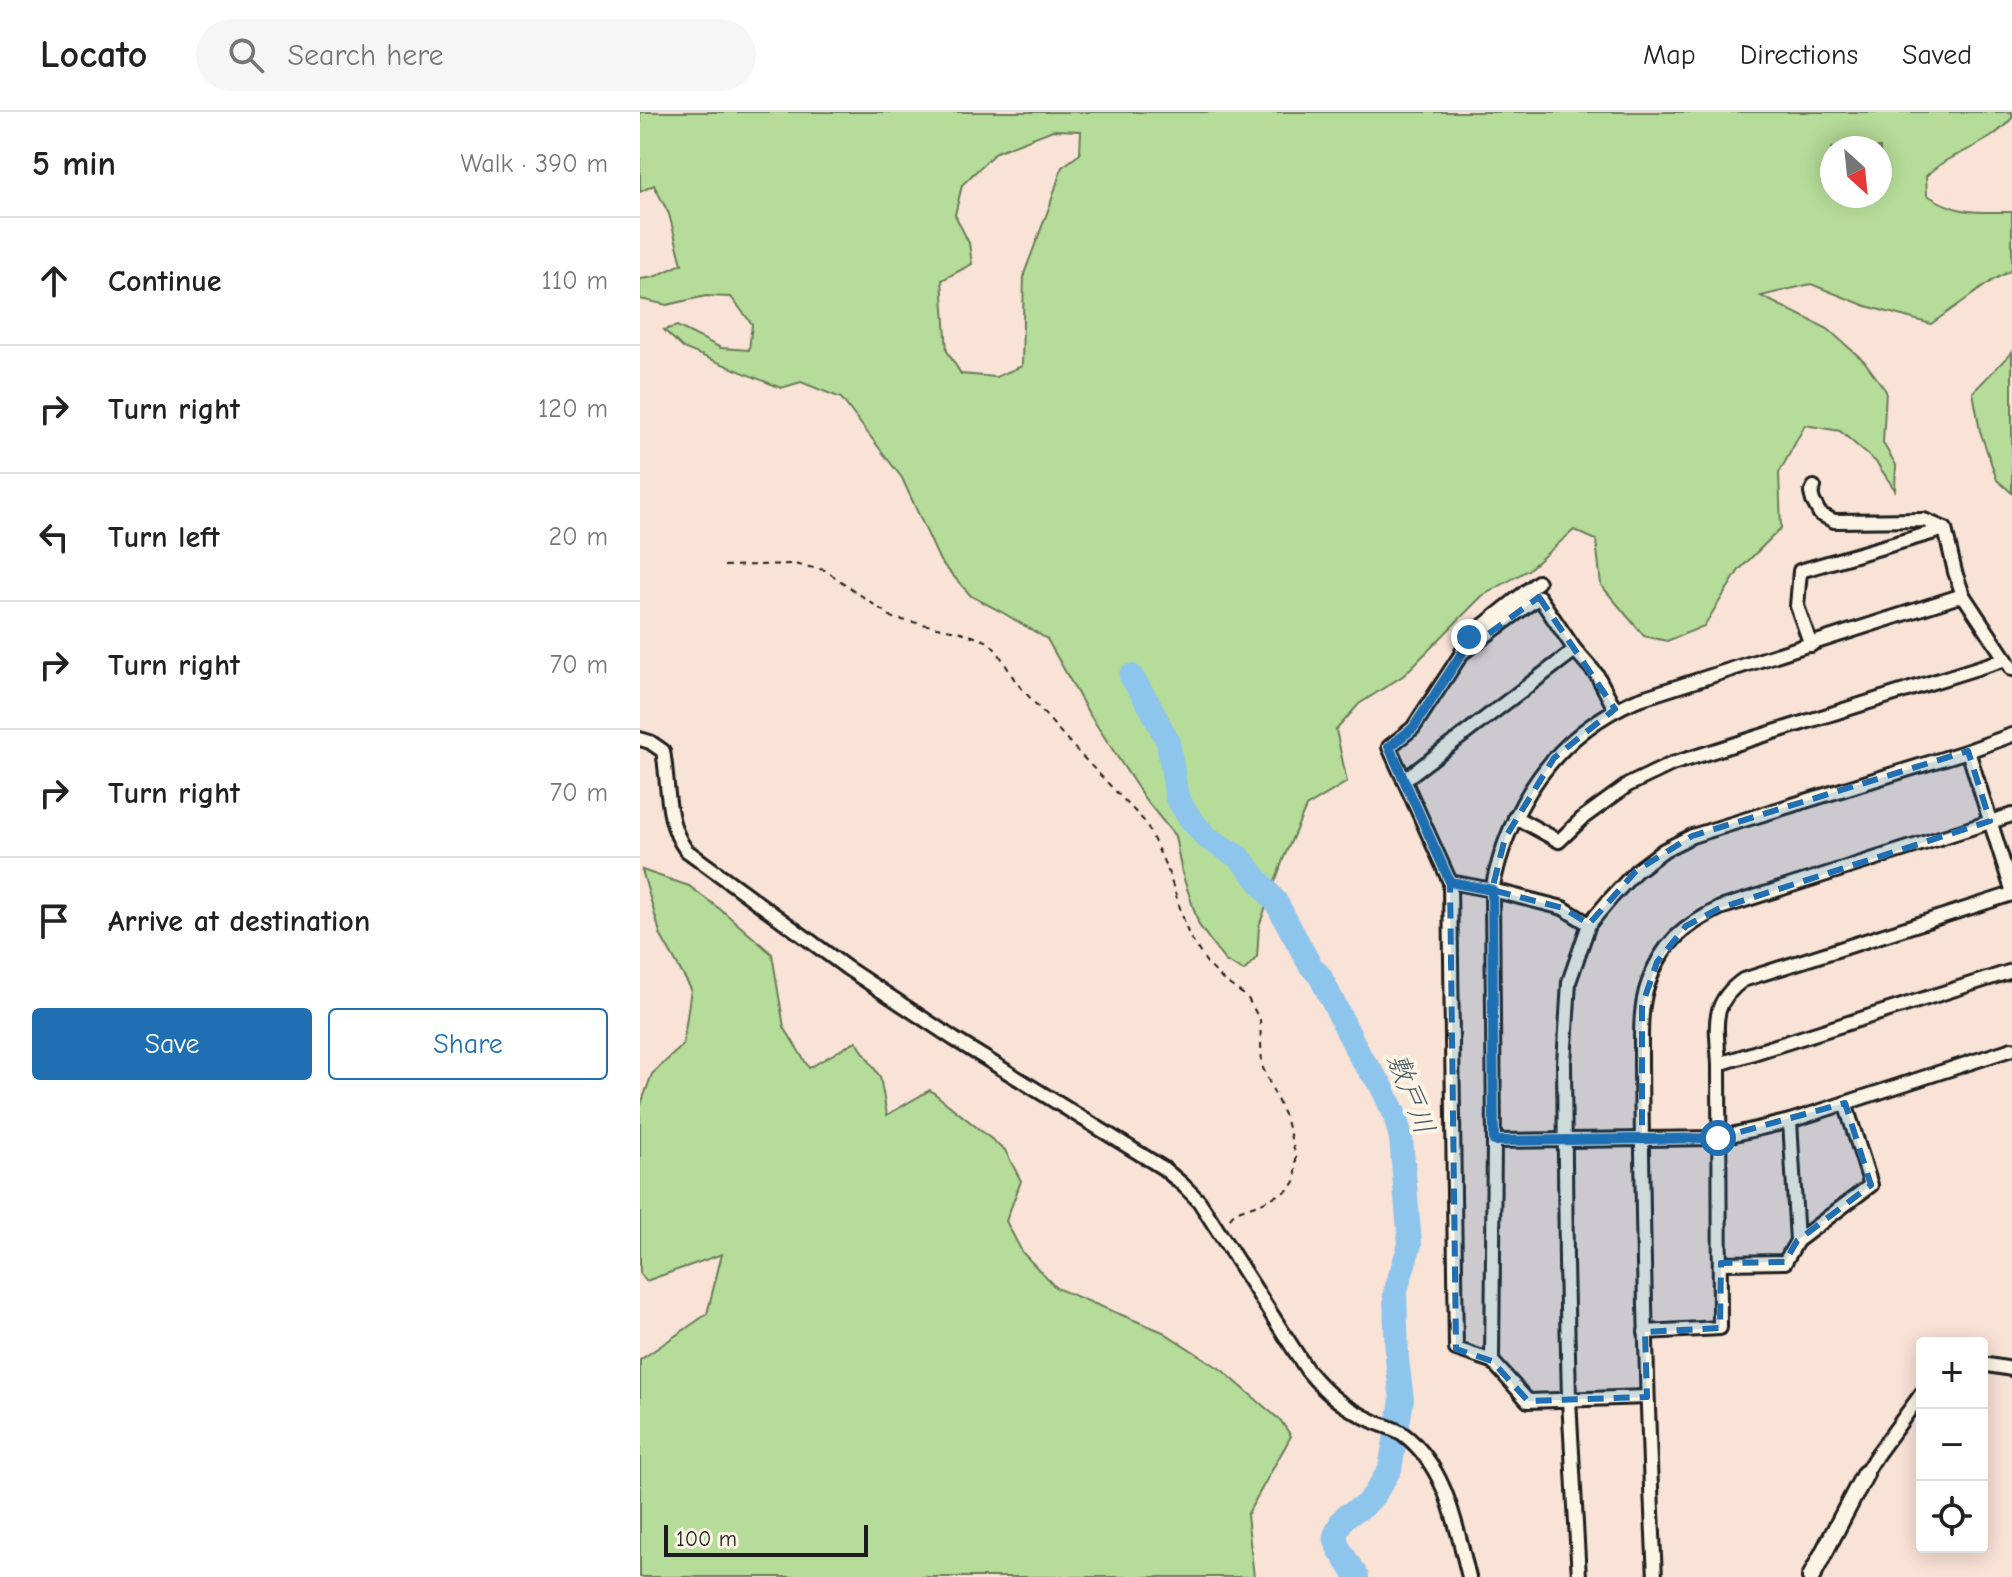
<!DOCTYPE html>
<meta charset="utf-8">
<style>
body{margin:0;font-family:"Comic Neue","Klee One",sans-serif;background:#f6f6f6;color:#222}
.controls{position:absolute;right:24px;bottom:24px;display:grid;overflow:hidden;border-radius:8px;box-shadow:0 4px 20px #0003}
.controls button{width:72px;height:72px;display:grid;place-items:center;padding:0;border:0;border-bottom:2px solid #e0e0e0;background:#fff;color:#222;font:40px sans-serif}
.compass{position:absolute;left:1180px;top:24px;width:72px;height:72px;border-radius:50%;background:#fff;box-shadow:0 4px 20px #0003;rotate:153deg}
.scale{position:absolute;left:24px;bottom:20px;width:204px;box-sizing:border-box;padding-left:8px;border:4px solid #1c1c1c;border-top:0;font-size:22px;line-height:28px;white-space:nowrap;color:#1c1c1c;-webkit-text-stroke:6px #fcf5e5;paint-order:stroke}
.stop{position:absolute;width:24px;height:24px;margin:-18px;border:6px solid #1f6fb2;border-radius:50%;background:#fff}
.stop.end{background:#1f6fb2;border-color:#fff;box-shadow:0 2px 8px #0008}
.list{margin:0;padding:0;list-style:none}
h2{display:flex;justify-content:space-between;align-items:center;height:104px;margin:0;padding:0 32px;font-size:34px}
h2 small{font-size:26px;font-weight:400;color:#767676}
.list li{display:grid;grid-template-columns:52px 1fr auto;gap:24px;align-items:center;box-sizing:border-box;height:128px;padding:0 32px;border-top:2px solid #e0e0e0}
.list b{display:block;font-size:30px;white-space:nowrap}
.list em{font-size:26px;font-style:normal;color:#767676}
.actions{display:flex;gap:16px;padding:24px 32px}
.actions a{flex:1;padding:18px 0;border:2px solid #1f6fb2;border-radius:8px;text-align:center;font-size:28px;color:#1f6fb2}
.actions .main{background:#1f6fb2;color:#fff}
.icon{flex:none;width:44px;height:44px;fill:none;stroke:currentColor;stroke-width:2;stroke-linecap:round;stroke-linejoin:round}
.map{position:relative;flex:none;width:1372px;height:1465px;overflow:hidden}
header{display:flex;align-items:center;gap:48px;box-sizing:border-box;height:112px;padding:0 40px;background:#fff;border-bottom:2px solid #e0e0e0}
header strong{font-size:38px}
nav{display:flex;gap:44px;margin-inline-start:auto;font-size:28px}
.search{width:560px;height:72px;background:#f6f6f6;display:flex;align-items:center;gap:20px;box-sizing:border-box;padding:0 28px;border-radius:44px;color:#767676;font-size:30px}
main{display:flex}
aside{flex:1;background:#fff}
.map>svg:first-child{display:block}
.green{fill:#b5dc98;stroke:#687c5a;stroke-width:2;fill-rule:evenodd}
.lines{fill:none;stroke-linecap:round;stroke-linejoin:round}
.river{stroke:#8ec5ec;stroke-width:24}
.minor-casing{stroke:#1c1c1c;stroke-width:18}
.tertiary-casing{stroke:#1c1c1c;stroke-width:22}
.path{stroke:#1c1c1c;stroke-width:2;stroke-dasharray:6 6;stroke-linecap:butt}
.minor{stroke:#fcf5e5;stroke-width:12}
.tertiary{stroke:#fcf5e5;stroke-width:16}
.route{stroke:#1f6fb2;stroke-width:10}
.marked{fill:#1f6fb2;fill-opacity:0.2;stroke:#1f6fb2;stroke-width:6;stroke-dasharray:16 10;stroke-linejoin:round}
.labels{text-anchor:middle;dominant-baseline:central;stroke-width:8;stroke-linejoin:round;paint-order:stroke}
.water-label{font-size:28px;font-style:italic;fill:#445765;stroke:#fcf5e5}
</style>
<header>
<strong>Locato</strong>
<div class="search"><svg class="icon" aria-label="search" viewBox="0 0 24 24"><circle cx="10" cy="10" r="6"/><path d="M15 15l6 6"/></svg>Search here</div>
<nav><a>Map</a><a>Directions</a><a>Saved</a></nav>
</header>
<main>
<aside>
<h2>5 min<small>Walk · 390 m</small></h2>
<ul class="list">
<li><svg class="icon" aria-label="ahead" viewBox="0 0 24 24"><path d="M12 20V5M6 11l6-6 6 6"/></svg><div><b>Continue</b></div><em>110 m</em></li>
<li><svg class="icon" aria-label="right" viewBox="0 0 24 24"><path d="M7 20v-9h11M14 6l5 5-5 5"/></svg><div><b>Turn right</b></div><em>120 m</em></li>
<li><svg class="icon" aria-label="left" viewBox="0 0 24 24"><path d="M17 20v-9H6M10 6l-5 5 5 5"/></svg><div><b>Turn left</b></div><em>20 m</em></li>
<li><svg class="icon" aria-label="right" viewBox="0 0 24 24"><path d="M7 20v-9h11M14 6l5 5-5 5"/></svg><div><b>Turn right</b></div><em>70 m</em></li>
<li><svg class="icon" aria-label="right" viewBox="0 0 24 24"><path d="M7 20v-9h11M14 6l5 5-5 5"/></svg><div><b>Turn right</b></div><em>70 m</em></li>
<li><svg class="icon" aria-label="arrive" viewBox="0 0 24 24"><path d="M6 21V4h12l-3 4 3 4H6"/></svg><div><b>Arrive at destination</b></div></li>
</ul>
<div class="actions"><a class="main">Save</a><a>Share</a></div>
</aside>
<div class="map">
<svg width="1372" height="1465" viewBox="0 0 1372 1465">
<rect width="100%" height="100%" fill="#f9e2d6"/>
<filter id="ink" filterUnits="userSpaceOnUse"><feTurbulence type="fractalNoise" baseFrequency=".0125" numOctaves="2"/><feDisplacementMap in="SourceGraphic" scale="16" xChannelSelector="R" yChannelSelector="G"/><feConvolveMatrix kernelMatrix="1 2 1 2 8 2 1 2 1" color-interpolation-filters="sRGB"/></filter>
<g filter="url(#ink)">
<g class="green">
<path d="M0 0H1372V6C1355 26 1335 34 1313 45 1303 50 1294 57 1286 64L1287 83C1319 103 1336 100 1372 100V158L1353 168 1291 212 1226 194 1171 172 1121 184 1188 217 1224 249 1246 279 1243 331 1256 353 1255 378 1236 350 1200 319 1165 313 1139 361 1141 416 1099 458 1064 514 1027 529 1004 524 961 473 956 428 934 418 888 458 842 484 764 563 719 592 696 618 707 670 666 695 644 745 619 814 617 845 604 859 585 849 559 813 542 761 535 724 505 687 448 600 407 527 360 499 331 484 300 449 262 366 201 286 161 270 141 276 43 236 24 218 37 214 81 236 109 238 112 212 91 185 66 184 27 193 0 187V167L14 165 42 152 29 102 14 73 0 80ZM413 18 441 19 440 42 422 55 410 93 384 162 382 254 356 265 321 262 307 239 302 168 332 152 329 131 315 103 322 73 356 40ZM1240 36V84H1192V36Z"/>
<path d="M1372 240V381L1357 368 1340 319 1333 280Z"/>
<path d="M2 758 49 774 85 801 132 842 144 915 169 956 216 929 240 965 247 1003 290 978 365 1038 381 1069 366 1109 382 1140 416 1176 523 1220 582 1258 641 1309 651 1324 607 1403 614 1465H0V1248L67 1202 82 1142 6 1169 0 1161V995L12 962 43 933 51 877 21 824Z"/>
</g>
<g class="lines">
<path class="river" d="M491 564 510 594 528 630 537 686 549 705 566 725 600 746 636 790 670 853 680 864 721 946 741 973 754 1001 761 1026 770 1132 755 1181 757 1248 762 1288 750 1357 734 1383 724 1394 706 1404 701 1410 695 1424 698 1435 717 1465"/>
<g class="minor-casing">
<g id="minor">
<path d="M1174 375 1171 381 1173 389 1180 402 1194 409 1284 408 1305 417"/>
<path d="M1171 533 1157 494 1160 459 1305 417 1315 460 1323 483"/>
<path d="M822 540 829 525 898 470"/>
<path d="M1372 623 1328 639 1372 778"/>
<path d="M0 627 10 630 23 639C29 672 25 710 46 738L207 856 314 927 523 1056 542 1072 559 1089 667 1258C688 1284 705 1296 735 1310 744 1314 755 1316 763 1322 807 1355 816 1415 829 1465"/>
<path d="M764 668 749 635 773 616 822 541 899 485 935 538"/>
<path d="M875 705 919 729 944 705 988 673 1032 652 1366 547"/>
<path d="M810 770 816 1237 852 1249 888 1289 1007 1285"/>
<path d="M949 812 923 796 852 778 810 770 764 668 935 538 957 563 975 597"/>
<path d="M1079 952C1077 915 1069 892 1103 868L1372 782"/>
<path d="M1150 1009 1157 1129"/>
<path d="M854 1029 1078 1026 1150 1009 1372 937"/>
<path d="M1081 1151 1145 1150 1157 1129 1231 1073 1205 991"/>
<path d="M1005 1220 1080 1216 1079 952 1372 859"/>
<path d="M852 1249 854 1029 852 778C869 693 915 623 996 588L1323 483 1372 557"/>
<path d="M1342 1252 1372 1257"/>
<path d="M1225 1362 1236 1344 1282 1281"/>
<path d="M939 1465 929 1288 926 1151 924 951 929 870 949 812 971 786 996 759 1024 738 1052 724 1328 639"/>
<path d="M1015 1465C1008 1324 1004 1182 1002 1041 1002 1008 1001 976 1001 944 1001 920 1000 895 1008 872 1021 832 1044 814 1080 796L1372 703"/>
</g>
</g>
<g class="tertiary-casing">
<path id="tertiary" d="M1171 1465 1225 1362"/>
</g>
<path class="path" d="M84 454 153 452 185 458 253 506 321 520 349 530 359 542 376 570 439 641 506 711 528 759 549 824 567 851 583 868 607 885 620 908 622 954 645 1005 656 1044V1068L650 1077 621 1091 595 1100 589 1107"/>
<use href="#minor" class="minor"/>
<use href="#tertiary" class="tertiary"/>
</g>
</g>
<g class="lines" filter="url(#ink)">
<path class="route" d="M829 525 822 541 773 616 749 635 810 770 852 778 854 1029 1078 1026"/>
</g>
<path class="marked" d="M899 485 975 597 914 646 865 726 852 778 923 796 949 812 996 759 1052 724 1328 639 1350 709 1080 796 1046 814 1017 850 1002 894V1028L1078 1026 1205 991 1231 1073 1157 1129 1145 1150 1081 1151 1080 1216 1005 1220 1007 1285 888 1289 852 1249 816 1237 810 770 749 635 773 616 822 541Z"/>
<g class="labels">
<g class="water-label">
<text transform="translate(771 982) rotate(69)">敷戸川</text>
</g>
</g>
</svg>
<div class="controls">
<button>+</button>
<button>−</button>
<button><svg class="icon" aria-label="locate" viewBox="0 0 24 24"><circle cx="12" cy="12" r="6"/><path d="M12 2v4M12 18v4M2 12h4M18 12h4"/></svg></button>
</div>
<svg class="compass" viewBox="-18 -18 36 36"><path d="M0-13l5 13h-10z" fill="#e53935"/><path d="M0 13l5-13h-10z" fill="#767676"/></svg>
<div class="scale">100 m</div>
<div class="stop" style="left:1078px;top:1026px"></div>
<div class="stop end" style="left:829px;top:525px"></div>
</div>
</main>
